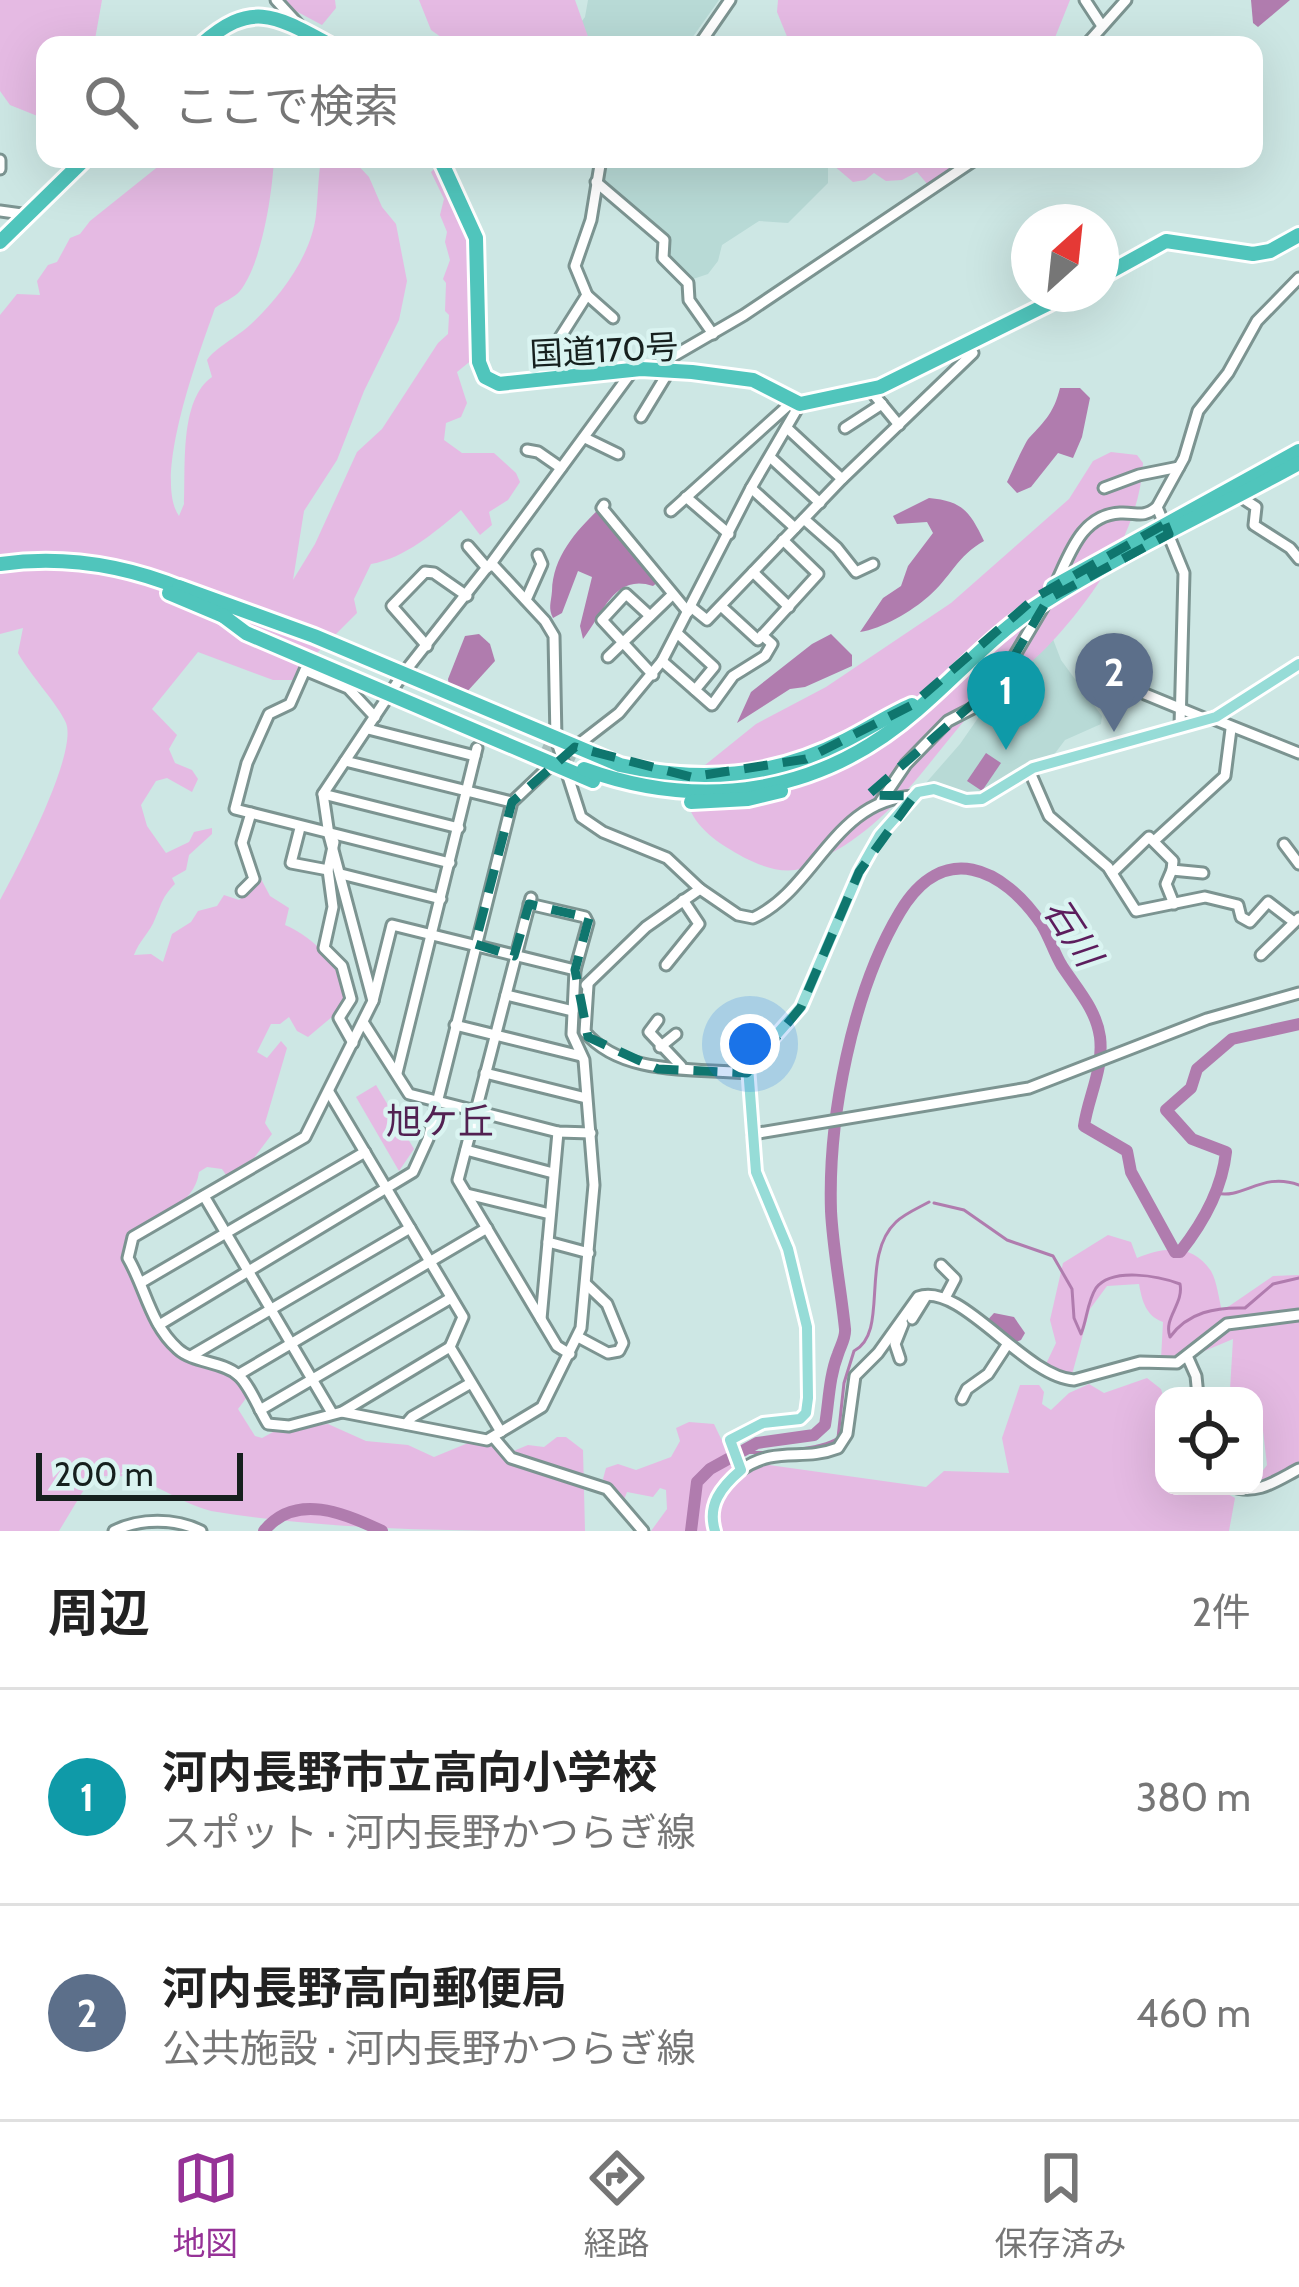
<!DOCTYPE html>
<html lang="ja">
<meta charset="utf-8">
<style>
body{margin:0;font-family:Cabin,"Noto Sans JP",sans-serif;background:#f6f6f6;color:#222}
.controls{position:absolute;right:36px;bottom:36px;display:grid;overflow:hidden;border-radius:24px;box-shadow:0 12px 48px #0002}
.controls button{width:108px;height:108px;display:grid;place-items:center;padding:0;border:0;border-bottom:3px solid #e0e0e0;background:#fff;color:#222;font:60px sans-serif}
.compass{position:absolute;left:1011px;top:204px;width:108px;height:108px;border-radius:50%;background:#fff;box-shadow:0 12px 48px #0002;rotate:27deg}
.scale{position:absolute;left:36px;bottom:30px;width:207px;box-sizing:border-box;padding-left:12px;border:6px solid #16201e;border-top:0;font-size:33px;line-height:42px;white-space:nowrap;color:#16201e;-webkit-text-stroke:9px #daf4f1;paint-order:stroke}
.you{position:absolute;left:750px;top:1044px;width:42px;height:42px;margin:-30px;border:9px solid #fff;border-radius:50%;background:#1a73e8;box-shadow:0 0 0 18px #1a73e833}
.badge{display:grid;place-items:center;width:78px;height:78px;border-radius:50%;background:#963297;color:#fff;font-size:39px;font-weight:700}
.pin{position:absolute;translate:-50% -99px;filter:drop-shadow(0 3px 6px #0008)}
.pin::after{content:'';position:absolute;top:63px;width:42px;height:36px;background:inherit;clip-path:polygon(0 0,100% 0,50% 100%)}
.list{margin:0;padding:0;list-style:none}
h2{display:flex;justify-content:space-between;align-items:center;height:156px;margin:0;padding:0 48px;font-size:51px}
h2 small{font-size:39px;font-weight:400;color:#767676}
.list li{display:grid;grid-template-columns:78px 1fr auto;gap:36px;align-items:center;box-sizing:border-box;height:216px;padding:0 48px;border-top:3px solid #e0e0e0}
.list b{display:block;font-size:45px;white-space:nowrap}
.list p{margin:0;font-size:39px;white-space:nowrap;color:#767676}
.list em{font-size:39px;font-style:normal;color:#767676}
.icon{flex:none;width:66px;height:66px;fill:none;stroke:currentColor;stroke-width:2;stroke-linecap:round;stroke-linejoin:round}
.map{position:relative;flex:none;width:1299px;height:1531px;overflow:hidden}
.search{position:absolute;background:#fff;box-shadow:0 12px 48px #0002;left:36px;right:36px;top:36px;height:132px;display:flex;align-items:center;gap:30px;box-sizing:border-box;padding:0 42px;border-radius:24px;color:#767676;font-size:45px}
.sheet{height:588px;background:#fff}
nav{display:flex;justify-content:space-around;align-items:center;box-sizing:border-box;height:168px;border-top:3px solid #e0e0e0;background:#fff;font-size:33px;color:#767676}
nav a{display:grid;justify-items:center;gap:6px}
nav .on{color:#963297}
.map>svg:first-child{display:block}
.built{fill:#b8dad6}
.green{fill:#e5bae3}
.water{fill:#b07cae}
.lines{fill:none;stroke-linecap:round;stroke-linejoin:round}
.stream{stroke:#b07cae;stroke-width:3}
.river{stroke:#b07cae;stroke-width:12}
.highway-tunnel{stroke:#a8bfbc;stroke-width:14;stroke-dasharray:14 7;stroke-linecap:butt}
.minor-casing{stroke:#7c9491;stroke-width:15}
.major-casing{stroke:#fff;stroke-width:16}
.highway-casing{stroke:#fff;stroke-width:20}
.minor{stroke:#fff;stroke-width:9}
.major{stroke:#96dcd7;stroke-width:10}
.highway{stroke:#50c5bc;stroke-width:14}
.marked{fill:none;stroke:#0f766e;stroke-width:9;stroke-dasharray:24 15;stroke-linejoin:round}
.labels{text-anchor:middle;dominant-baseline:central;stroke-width:9;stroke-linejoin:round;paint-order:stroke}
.street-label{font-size:33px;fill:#16201e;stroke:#daf4f1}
.water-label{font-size:36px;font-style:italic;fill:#5c1d5d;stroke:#daf4f1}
.neighbourhood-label{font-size:36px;fill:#522152;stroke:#daf4f1}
</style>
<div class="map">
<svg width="1299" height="1531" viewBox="0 0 1299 1531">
<rect width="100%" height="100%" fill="#cde7e4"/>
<g class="built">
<path d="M588 0H719L687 45H564L585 17Z"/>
<path d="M605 159H798L806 166H828V183L788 223 759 221 722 245 718 261 708 274 693 279 683 276 666 257 667 239 601 184Z"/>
<path d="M1051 634 1061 660 1102 716 1101 724 1065 740 1053 756 1029 761 987 792 972 796 925 784 960 744 1012 669Z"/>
</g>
<g class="green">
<path d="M0 0H102L94 45H45V119L10 105 0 91Z"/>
<path d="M286 0H335L336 8 322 25 292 9Z"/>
<path d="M419 0H575L591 45H452L431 30Z"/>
<path d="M778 0H1070L1052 45H800L788 39 777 12Z"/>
<path d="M176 159H274C272 195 262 263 240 291 234 298 223 302 215 308 200 351 152 477 179 516L184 504C186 468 179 400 212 377L207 360C215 348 237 337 250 325 279 298 311 257 316 215 318 197 318 178 321 159H352L369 177 382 207 396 224 407 281 399 320 364 391 337 460 304 511 293 580 315 544 357 452 382 429 438 343 448 334 449 315 445 311 446 283 443 279 450 260 445 242 447 232 440 215 444 199 431 172 438 165 471 237 473 359 457 372 467 403 461 417 446 423 444 440 462 453H494L516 473 520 482 508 500 489 512 492 525 480 535 461 510C435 532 405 558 371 564L354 599 357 613 303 667 295 680H273L198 652 152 709 177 735 169 749 175 763 192 770 198 779 192 792 167 778 156 781 141 805 147 826 166 853 189 842 194 832 212 828V834L189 855 186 870 172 878 175 884C162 897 162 903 155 919 150 932 139 941 134 955L151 954 163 962 172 934 191 922 198 911 217 906 224 895 239 900 261 879 270 896 289 908 285 925C315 938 340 965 348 997L339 1011 308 1037 297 1031 289 1017 280 1024H271L257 1052 267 1058 281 1041 287 1048 265 1123 272 1134 254 1158 226 1175 222 1169 207 1167 199 1172C195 1205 155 1219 129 1236 126 1258 130 1263 137 1282 141 1291 140 1302 144 1310 160 1345 202 1369 236 1378L247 1397 238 1409 255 1436 262 1438 273 1432 328 1424 366 1441 408 1445 434 1457 473 1441 493 1442 504 1455 528 1445 544 1447 557 1437H566L583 1450 585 1531C461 1531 332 1531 211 1511 164 1498 143 1467 91 1478L59 1531H0V900C17 869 78 754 66 723 58 704 30 675 18 653L23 628 0 634V315L17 294 40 295 37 281 48 265 57 262 70 238 80 234 90 221 160 165Z"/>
<path d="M826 159H971L929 186 917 172 902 180 886 181 874 173 865 180 853 182Z"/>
<path d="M1111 452 1137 455 1143 463C1140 531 1092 600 1047 647 1023 672 993 688 970 714 925 766 891 822 828 855 818 860 806 868 795 870 771 873 745 859 726 847 701 831 685 813 684 782L756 724 826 687 951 603 1069 499 1093 461Z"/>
<path d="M376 1085 414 1149 399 1171 356 1097Z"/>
<path d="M1108 1235 1131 1242 1137 1258C1163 1247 1193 1243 1211 1271 1217 1281 1219 1300 1222 1311L1273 1276 1299 1275V1463L1265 1482 1255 1481 1267 1465 1262 1422 1254 1419V1396H1213L1230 1390 1233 1339 1188 1358 1161 1359 1163 1322C1146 1316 1142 1301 1139 1284L1107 1286 1090 1309 1071 1378 1045 1366 1056 1343 1050 1320 1063 1263Z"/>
<path d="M1147 1378 1161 1389 1164 1399V1486H1214L1235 1498 1229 1531H651L667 1509 666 1490 660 1488 653 1497 627 1492 623 1502 603 1479 606 1468 618 1464 636 1470 671 1457 680 1441 676 1428 689 1422 714 1424 735 1468 769 1465 926 1487 944 1471 1009 1473 1002 1438 1020 1385H1039L1044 1392 1042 1404 1051 1410 1069 1393 1089 1384 1104 1393Z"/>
</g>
<g class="water">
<path d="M1251 0H1290L1258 27 1253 23Z"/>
<path d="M1060 388H1080L1090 398 1082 437 1073 458 1058 453 1031 487 1017 493 1007 482C1011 474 1025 442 1029 438 1046 420 1054 412 1060 388Z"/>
<path d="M929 498C963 501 970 512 984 541 958 555 950 578 929 596 912 611 882 629 860 632L883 598 901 586 908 566 933 533 927 522 897 524 893 516Z"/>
<path d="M599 509 658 582 653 586C614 573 603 614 583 639L580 626 592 577 578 571 562 613 553 618C548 608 551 603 552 591 553 557 575 532 599 509Z"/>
<path d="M479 634 490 644 495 661 465 694 449 687 448 679 465 636Z"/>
<path d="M831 634 852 655V666L805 687 790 689 737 723 751 692 812 644Z"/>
<path d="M986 753 1001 763 982 791 967 781Z"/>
<path d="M994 1313 1014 1317 1025 1333 1021 1340 1013 1343 985 1323Z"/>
</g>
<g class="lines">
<g class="stream">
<path d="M1216 1193C1243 1200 1262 1171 1299 1185"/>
<path d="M934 1203 964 1210 1007 1240 1053 1256 1072 1289 1074 1318 1081 1334C1087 1320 1087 1302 1096 1288 1112 1267 1159 1276 1180 1284 1184 1304 1163 1318 1170 1337 1188 1312 1216 1307 1245 1308L1273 1284 1299 1278"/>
<path d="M740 1452C761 1454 822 1450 838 1438L844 1383 854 1351C890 1332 859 1257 896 1222 904 1214 918 1208 929 1202"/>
</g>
<g class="river">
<path d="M264 1531C295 1492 345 1513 382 1531"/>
<path d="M691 1531 697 1482 710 1469 757 1443 814 1435 825 1425C829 1401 829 1377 838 1354 841 1345 846 1337 845 1329 841 1290 833 1250 831 1211 828 1119 852 992 900 912 943 840 1003 867 1042 925 1050 938 1054 953 1062 966 1077 989 1096 1009 1100 1037 1104 1069 1088 1097 1084 1126L1127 1151 1131 1172 1175 1252H1180C1203 1223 1222 1189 1226 1152L1192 1139 1166 1110 1191 1088 1197 1069 1232 1039 1299 1024"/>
</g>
<g class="highway-tunnel">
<path d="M391 679 409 686"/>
<path d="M541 750 584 769"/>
</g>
<g class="minor-casing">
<g id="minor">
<path d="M276 0 299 25"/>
<path d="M1085 0 1102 26"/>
<path d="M699 45 730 0"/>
<path d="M1086 45 1126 0"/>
<path d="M0 160V169"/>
<path d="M596 182 664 240 663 258 688 283 689 300 713 334"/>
<path d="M0 211 29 215"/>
<path d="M587 295 613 318"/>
<path d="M651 369 744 315 976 159"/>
<path d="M555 378 554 347 587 295 575 266 591 220 601 159"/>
<path d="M871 391 899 425"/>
<path d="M641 417 669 371"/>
<path d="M787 428 842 479"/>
<path d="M845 428 882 404"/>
<path d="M585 438 618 454"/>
<path d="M527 450 538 452 561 468"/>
<path d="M770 457 820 503"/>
<path d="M751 488 795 528"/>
<path d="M1104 488 1139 475 1179 467"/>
<path d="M1239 496 1256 507 1254 525 1290 548 1299 559"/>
<path d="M686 497 729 534"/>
<path d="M604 505 602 508 688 612"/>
<path d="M671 511 792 402"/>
<path d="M804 519 837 548 856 572 873 564"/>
<path d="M468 546 487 568"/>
<path d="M490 565 633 370"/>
<path d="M753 572 789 607"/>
<path d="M1055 585C1069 557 1080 515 1120 513 1137 512 1142 519 1157 507"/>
<path d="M526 600 542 564 538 555"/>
<path d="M721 606 758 640 818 574 783 540"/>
<path d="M691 607 707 620 842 479 973 353 966 343"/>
<path d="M650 616 626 594 602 620 653 675"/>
<path d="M677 633 714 667 695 690"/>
<path d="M427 646 392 606 425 572 434 573 467 596"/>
<path d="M608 657 672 595"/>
<path d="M662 661 712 705 733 676 765 656 772 644 762 635"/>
<path d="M1145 694 1206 719"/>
<path d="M375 717 348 688 305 670 290 704 269 714 247 763 235 809 450 863"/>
<path d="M1211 718 1299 753"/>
<path d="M1180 726 1184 573 1157 507 1184 458 1198 411 1228 373 1257 321 1299 278"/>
<path d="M368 729 475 756"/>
<path d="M575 747 619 713 662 661 751 488 800 404"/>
<path d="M345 761 512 802"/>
<path d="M1029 770 1049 816 1108 867 1136 911 1205 897 1238 905 1241 917 1250 922 1268 902 1294 922"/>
<path d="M323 794 459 828"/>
<path d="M881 801 906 764 948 721 973 708 1000 680 1047 601"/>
<path d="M300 828 291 863 328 870 334 842"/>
<path d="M1154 841 1225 776 1231 729"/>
<path d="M1284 844 1299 864"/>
<path d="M328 870 333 907 324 948 342 966 351 999 339 1018 353 1043"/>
<path d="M1172 870 1166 884 1174 904"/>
<path d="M1112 873 1149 837 1173 861 1172 870 1203 873"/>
<path d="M341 874 441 899"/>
<path d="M242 891 254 879 242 843 251 813"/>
<path d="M531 898 458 1180 557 1346 570 1354"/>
<path d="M529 904 585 917 588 923 575 970 572 1034 584 1060 594 1185 581 1328 542 1407 487 1440 342 1412 289 1426 268 1424C259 1410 250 1385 238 1375 222 1361 193 1363 178 1349 150 1324 146 1289 128 1258L133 1237 305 1137 373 1001 329 835 323 794 403 674 488 566H494L545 621 554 636 556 739 581 817 603 832 667 858 700 889 738 915 753 918C815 890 834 799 914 796"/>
<path d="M1261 955 1299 918"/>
<path d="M666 965 699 924 683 900"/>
<path d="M586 985 646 927 700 889"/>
<path d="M588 985 585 1032C622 1076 694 1068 747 1073"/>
<path d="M506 995 573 1011"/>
<path d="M373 1001 392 925 575 970"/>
<path d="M658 1020 649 1032 681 1066"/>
<path d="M363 1022 409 1094 558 1132 591 1133"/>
<path d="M455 1025 581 1056"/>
<path d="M660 1047 676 1034"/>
<path d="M397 1073 477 748"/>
<path d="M485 1073 586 1098"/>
<path d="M329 1092 463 1317 450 1347 501 1432"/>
<path d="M753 1134 1029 1088 1207 1019 1299 993"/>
<path d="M466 1150 553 1173"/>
<path d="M467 1194 550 1214"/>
<path d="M204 1196 332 1413"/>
<path d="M548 1242 589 1253"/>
<path d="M941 1265 955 1279 945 1298"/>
<path d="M142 1282 365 1152"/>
<path d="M541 1319 558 1132"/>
<path d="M912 1319 925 1298"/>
<path d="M159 1325 413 1172 428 1139 512 802 552 764"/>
<path d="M578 1337 608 1353 619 1351 623 1343 607 1304 586 1284"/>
<path d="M191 1356 410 1228"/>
<path d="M1188 1358 1196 1376 1198 1396"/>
<path d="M900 1359 895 1344 903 1324"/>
<path d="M238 1375 487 1228"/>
<path d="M962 1399 967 1389 988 1374 1007 1345"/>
<path d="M260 1410 451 1298"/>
<path d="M342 1412 450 1347"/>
<path d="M406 1424 412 1417 471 1383"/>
<path d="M494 1438 511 1458 607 1489 643 1531"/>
<path d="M741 1470C776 1445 802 1462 838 1448L847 1434 855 1376 878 1353 918 1297C961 1281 1024 1377 1074 1380L1140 1362 1177 1363 1227 1324 1299 1315"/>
<path d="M1230 1486C1257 1496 1276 1481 1299 1469"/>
<path d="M114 1531C140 1518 175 1518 201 1531"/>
</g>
</g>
<g class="major-casing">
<path id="major" d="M715 1531C707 1505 721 1487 741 1470L730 1440 763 1423 800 1419 806 1413 808 1398 807 1327 788 1249 756 1172 748 1067 801 1007 859 872 880 835 918 792 934 789 966 800 982 799 1033 768 1216 717 1299 664"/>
</g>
<g class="highway-casing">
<g id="highway">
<path d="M201 45C251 0 275 15 330 45"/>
<path d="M440 159 476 238 479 362 485 377 499 384 641 369 692 372 753 380 800 404 880 387 1068 294"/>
<path d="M0 242 85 159"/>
<path d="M1101 277 1166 241 1253 254 1270 251 1299 235"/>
<path d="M0 564C63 555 124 565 183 589"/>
<path d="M179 587 314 636 620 765C700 783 772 778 846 740 868 729 889 715 912 705"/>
<path d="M1053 587 1299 451"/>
<path d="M169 593 226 617"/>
<path d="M222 615 246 633 593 781"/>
<path d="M584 769C703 812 821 794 917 710 959 674 995 632 1042 603 1124 551 1214 510 1299 463"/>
<path d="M691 802 748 799 781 791"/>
</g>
</g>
<use href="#minor" class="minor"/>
<use href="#major" class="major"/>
<use href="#highway" class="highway"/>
</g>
<path class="marked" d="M1165 524 1169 534 1048 599 1000 680 868 795 914 796 859 872 801 1007 747 1073 658 1069 588 1037 575 970 589 918 529 904 514 956 475 944 512 802 575 747 691 777 806 759 912 705 1036 597Z"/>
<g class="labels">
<g class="street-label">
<text transform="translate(604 350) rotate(-3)">国道170号</text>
</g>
<g class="water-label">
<text transform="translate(1073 932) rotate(57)">石川</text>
</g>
<g class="neighbourhood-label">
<text x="440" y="1121">旭ケ丘</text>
</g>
</g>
</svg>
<div class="controls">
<button><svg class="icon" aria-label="locate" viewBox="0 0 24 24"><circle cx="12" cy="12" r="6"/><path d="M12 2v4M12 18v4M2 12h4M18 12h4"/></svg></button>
</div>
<svg class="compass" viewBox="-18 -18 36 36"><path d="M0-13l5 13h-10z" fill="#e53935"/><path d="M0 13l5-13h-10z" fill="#767676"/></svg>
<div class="scale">200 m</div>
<div class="you"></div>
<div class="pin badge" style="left:1006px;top:750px;background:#0f9aa8">1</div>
<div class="pin badge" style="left:1114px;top:732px;background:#5c6f8a">2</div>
<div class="search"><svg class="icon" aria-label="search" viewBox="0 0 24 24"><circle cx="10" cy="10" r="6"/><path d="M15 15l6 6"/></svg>ここで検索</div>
</div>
<section class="sheet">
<h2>周辺<small>2件</small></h2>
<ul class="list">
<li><span class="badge" style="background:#0f9aa8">1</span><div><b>河内長野市立高向小学校</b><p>スポット · 河内長野かつらぎ線</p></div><em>380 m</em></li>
<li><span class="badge" style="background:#5c6f8a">2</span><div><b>河内長野高向郵便局</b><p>公共施設 · 河内長野かつらぎ線</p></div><em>460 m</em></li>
</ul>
</section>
<nav>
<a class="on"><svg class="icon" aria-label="map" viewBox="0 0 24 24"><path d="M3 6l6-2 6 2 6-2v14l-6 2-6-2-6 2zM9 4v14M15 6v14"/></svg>地図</a>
<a><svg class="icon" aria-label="directions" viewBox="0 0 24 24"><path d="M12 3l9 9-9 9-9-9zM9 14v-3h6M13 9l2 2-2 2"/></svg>経路</a>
<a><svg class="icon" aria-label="saved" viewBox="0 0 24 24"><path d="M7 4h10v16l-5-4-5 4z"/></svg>保存済み</a>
</nav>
